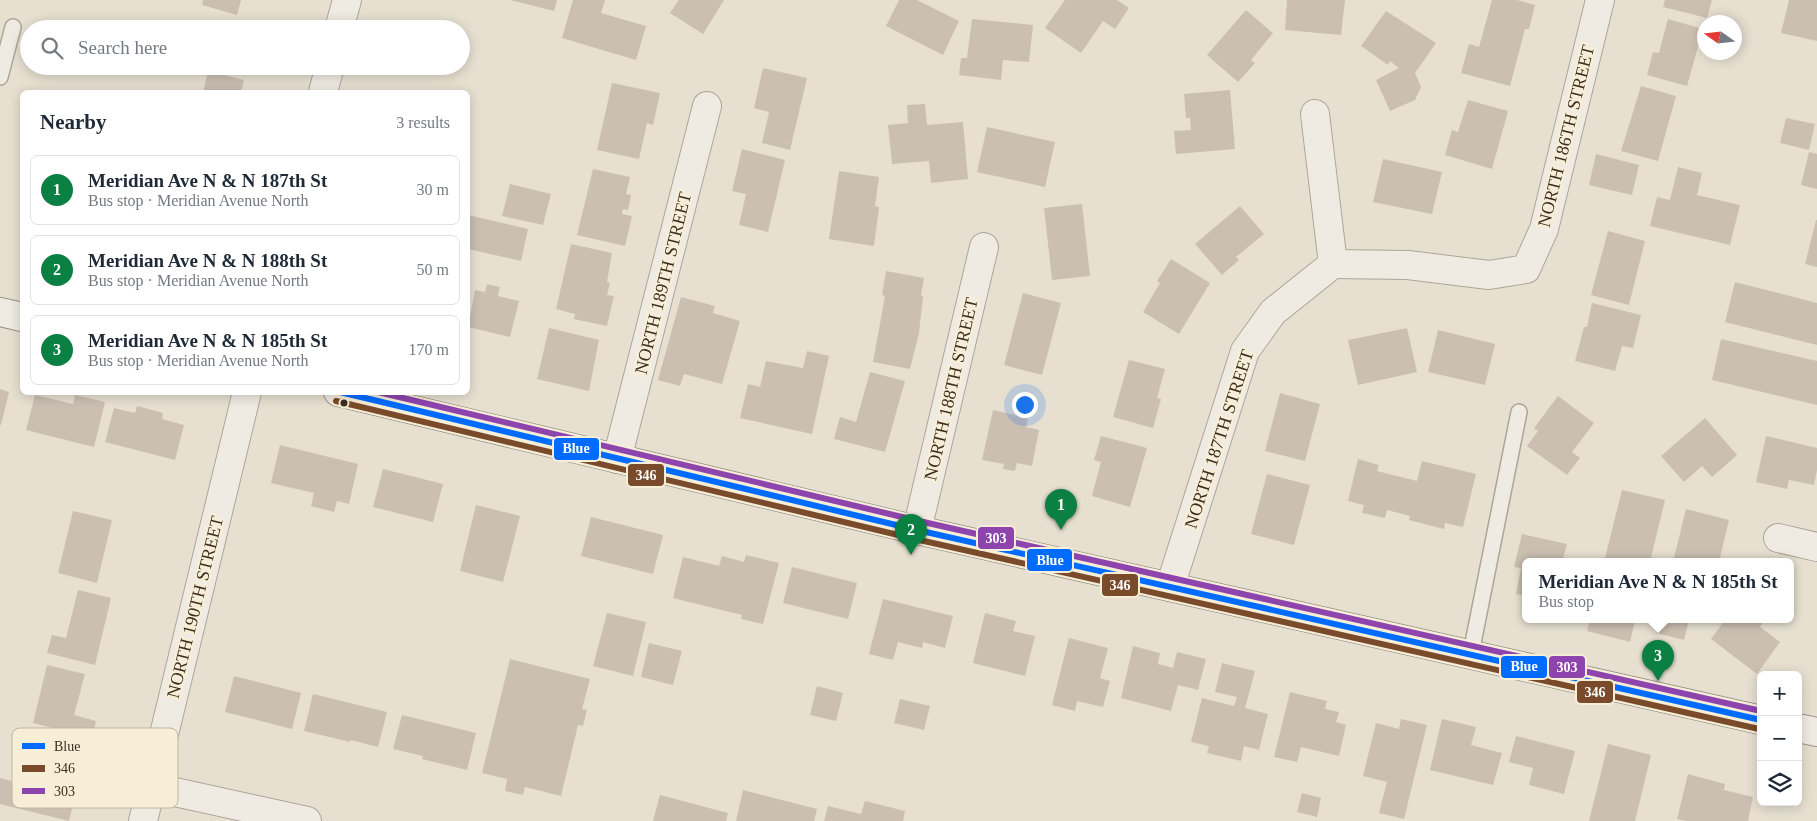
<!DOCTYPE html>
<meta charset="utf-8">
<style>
body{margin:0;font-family:"Times New Roman",serif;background:#f6f6f7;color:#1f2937}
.controls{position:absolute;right:15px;bottom:15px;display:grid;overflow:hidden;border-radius:8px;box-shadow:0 2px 12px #0003}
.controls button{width:45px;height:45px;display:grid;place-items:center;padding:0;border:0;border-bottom:1px solid #e0e1e3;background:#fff;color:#1f2937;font:25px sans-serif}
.compass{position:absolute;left:1697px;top:15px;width:45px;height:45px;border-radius:50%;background:#fff;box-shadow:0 2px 12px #0003;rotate:284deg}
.you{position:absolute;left:1024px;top:404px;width:18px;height:18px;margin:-12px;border:4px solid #fff;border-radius:50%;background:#1a73e8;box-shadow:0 0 0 8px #1a73e833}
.badge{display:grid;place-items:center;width:32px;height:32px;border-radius:50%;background:#0b8043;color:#fff;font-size:16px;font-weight:700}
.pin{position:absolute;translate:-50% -41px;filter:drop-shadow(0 1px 2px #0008)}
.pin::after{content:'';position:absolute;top:26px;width:18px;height:15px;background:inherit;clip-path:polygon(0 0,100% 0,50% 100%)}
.popup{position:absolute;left:1522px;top:558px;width:272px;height:65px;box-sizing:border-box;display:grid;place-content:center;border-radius:8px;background:#fff;filter:drop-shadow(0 1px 4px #0005);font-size:16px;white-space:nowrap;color:#747a83}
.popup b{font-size:19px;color:#1f2937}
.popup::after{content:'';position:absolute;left:50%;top:100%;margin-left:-10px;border:10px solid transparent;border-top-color:#fff}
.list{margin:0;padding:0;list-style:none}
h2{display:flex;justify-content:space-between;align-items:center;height:65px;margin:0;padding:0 20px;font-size:21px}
h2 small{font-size:16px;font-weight:400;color:#747a83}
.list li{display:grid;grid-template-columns:32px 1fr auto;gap:15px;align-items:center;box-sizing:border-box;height:70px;margin:0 10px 10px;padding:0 10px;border:1px solid #e0e1e3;border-radius:8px}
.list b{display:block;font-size:19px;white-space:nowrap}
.list p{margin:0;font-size:16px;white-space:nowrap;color:#747a83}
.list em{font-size:16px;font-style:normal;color:#747a83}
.icon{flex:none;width:28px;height:28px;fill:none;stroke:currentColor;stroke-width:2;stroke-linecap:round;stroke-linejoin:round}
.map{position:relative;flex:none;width:1817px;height:821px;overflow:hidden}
.search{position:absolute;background:#fff;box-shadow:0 2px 12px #0003;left:20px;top:20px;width:450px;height:55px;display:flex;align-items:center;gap:12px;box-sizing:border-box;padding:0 18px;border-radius:28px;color:#747a83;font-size:19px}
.panel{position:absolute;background:#fff;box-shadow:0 2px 12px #0003;left:20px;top:90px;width:450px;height:305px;border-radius:8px}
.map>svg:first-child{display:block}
.building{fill:#cbbfb2}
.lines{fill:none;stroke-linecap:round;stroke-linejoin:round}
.lane-casing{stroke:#ada599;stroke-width:18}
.street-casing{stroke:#ada599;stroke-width:30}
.secondary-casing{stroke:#9c958a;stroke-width:30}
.lane{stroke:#efebe3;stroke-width:15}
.street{stroke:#efebe3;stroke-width:28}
.secondary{stroke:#efebe3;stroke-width:28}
.bus-1-casing{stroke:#f7eed8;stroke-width:10}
.bus-2-casing{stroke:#f7eed8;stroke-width:10}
.bus-3-casing{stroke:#f7eed8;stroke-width:10}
.bus-1{stroke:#006cff;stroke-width:6}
.bus-2{stroke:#7a4b2a;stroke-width:6}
.bus-3{stroke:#8e44ad;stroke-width:6}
.bus-dot{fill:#3d2e20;stroke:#f7eed8;stroke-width:2}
.labels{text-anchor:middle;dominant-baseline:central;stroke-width:5;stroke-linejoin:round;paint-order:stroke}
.street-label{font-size:18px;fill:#3d2e20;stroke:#f7eed8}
.key{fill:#f7eed8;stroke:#bfb4a1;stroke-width:1}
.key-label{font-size:14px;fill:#3d2e20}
.line-badge{stroke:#f7eed8;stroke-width:2}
.badge-label{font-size:14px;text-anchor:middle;font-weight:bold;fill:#fff}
</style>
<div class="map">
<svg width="1817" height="821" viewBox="0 0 1817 821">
<rect width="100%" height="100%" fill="#e7e0d1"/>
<g class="building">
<path d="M203 0H241L237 15 202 5Z"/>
<path d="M510 0H557L554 11Z"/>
<path d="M573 0H605L601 13 646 26 636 60 562 38Z"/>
<path d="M679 0H724L703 34 670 13Z"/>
<path d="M899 0H917L959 21 943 55 886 26Z"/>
<path d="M1065 0H1117L1129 8 1115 29 1103 21 1081 53 1045 28Z"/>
<path d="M1287 0H1345L1341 35 1285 30Z"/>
<path d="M1492 0H1517L1535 5 1529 29H1525L1510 86 1461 73 1469 44 1479 47Z"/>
<path d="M1665 0H1712L1707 18 1663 7Z"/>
<path d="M1789 0H1817V41L1781 33Z"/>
<path d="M1246 10 1273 33 1251 60 1255 63 1238 82 1207 55Z"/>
<path d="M1386 11 1436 43 1415 73 1421 87 1415 100 1390 111 1376 80 1399 68 1390 61 1388 65 1361 46Z"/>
<path d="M972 19 1033 25 1029 62 1003 60 1001 80 959 75 961 58H967Z"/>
<path d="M1668 19 1703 29 1687 86 1647 75 1653 52 1659 53Z"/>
<path d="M763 68 807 78 790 150 762 143 769 112 754 108Z"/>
<path d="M208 71 244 80 241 92H203Z"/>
<path d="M612 83 660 93 653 125 647 123 639 159 597 150Z"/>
<path d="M1641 86 1676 96 1658 161 1621 151Z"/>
<path d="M1230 90 1235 149 1176 154 1174 131 1191 130 1190 118H1186L1184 94Z"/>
<path d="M1468 100 1508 111 1492 169 1445 155 1452 130 1458 132Z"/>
<path d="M925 104 927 125 963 122 968 179 931 183 929 161 892 164 888 125 908 123 907 105Z"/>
<path d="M1786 118 1815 124 1809 150 1780 143Z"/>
<path d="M987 127 1055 142 1045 187 977 172Z"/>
<path d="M742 149 785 160 768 232 739 225 746 194 732 191Z"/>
<path d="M1809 152 1817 154V189L1801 185Z"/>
<path d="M1596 154 1639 165 1632 195 1589 185Z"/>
<path d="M1383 159 1442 172 1432 214 1373 202Z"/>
<path d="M1678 167 1702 173 1697 195 1740 205 1730 245 1650 226 1657 197 1670 200Z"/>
<path d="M593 169 630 177 626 194 631 195 628 210 623 209 622 214 632 216 625 246 577 235Z"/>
<path d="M839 171 879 177 875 206 879 207 874 246 829 239Z"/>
<path d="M510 184 551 194 543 225 502 216Z"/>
<path d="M1082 204 1090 276 1052 280 1044 208Z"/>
<path d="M1240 206 1264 234 1236 257 1239 260 1222 275 1195 244Z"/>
<path d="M468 215 528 229 521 261 468 249Z"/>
<path d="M1816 220H1817V267L1805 264Z"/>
<path d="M1608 231 1645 241 1629 305 1591 295Z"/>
<path d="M571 244 612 253 607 282 610 283 607 295 614 296 607 326 574 319 575 314 556 309Z"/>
<path d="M1171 259 1210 283 1179 334 1143 312 1160 283 1157 281Z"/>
<path d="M886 271 924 278 921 296H923L919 333 910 369 873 362 885 296 882 295Z"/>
<path d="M1735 282 1817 303V345L1725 322Z"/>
<path d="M487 284 500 287 498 296 519 301 510 337 468 327 475 290 485 292Z"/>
<path d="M1023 293 1061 303 1042 375 1004 365Z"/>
<path d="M681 297 715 306 713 313 740 321 722 384 684 374 680 386 658 380Z"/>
<path d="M1592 303 1641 315 1633 348 1622 346 1615 371 1575 361 1584 327H1587Z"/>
<path d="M549 328 599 340 589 391 537 379Z"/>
<path d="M1407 328 1417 372 1358 385 1348 340Z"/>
<path d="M1438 330 1495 344 1485 385 1428 372Z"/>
<path d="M1721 339 1817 361V405L1712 380Z"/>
<path d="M807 351 829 356 812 434 740 418 748 384 760 387 766 361 803 368Z"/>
<path d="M1129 360 1165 369 1157 398 1161 399 1153 428 1113 417Z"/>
<path d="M870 372 905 381 885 452 834 439 840 417 856 422Z"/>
<path d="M0 389 9 392 1 425H0Z"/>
<path d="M1280 393 1320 404 1305 461 1265 451Z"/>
<path d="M35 395 73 404 75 395 105 402 94 447 26 430Z"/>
<path d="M1558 396 1594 423 1572 452 1580 458 1567 475 1527 446 1538 431 1534 428Z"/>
<path d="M137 406 163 413 162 419 184 425 175 460 105 442 114 408 135 413Z"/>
<path d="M993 410 1028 418 1026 427 1039 430 1032 466 1017 463 1015 471 1003 469 1004 464 982 460Z"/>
<path d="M1705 418 1737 455 1712 477 1702 466 1684 482 1661 456Z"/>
<path d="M1101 436 1147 448 1130 507 1092 496 1101 462 1094 460Z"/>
<path d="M1766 436 1817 448V470L1814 485 1789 480 1787 489 1756 482Z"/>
<path d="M280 445 358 464 349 504 337 501 334 512 311 506 314 493 271 483Z"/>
<path d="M1358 459 1379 465 1377 471 1417 481 1422 461 1476 474 1463 527 1445 523 1444 529 1409 520 1410 516 1387 510 1385 518 1362 513 1364 505 1348 501Z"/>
<path d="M383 469 443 484 433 522 373 507Z"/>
<path d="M1267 474 1310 485 1294 545 1251 534Z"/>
<path d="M1622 490 1665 500 1650 562H1604Z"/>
<path d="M476 505 520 516 503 582 460 571Z"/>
<path d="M1686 509 1729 520 1719 562H1673Z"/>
<path d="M73 511 112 520 97 583 58 573Z"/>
<path d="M591 517 663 535 653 574 581 556Z"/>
<path d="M1522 534 1567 544 1562 562H1526V596L1516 594 1521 568 1514 567Z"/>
<path d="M746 555 779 563 763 624 741 619 742 615 673 598 683 557 719 566 722 556 744 562Z"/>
<path d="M792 567 857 583 848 619 783 603Z"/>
<path d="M78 590 111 598 95 665 47 653 52 635 66 638Z"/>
<path d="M883 599 953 616 945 648 923 642 922 648 898 642 893 660 869 654Z"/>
<path d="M607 613 646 622 633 676 593 666Z"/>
<path d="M985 613 1016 621 1013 631 1035 636 1025 676 973 663Z"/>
<path d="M1590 620H1635L1630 642 1587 631Z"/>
<path d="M1659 620H1689L1684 640 1656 633Z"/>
<path d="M1725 620H1764L1760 627 1780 642 1757 674 1711 639Z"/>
<path d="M1069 638 1108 648 1100 678 1110 681 1103 707 1077 701 1075 711 1052 705Z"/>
<path d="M649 643 682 651 673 685 641 677Z"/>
<path d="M1133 646 1160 653 1158 664 1173 668 1177 652 1206 659 1198 690 1178 685 1171 711 1121 698Z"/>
<path d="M510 659 590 679 582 709 587 710 583 726 578 725 561 796 525 787 523 795 505 791 507 779 482 773Z"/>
<path d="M1222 663 1255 671 1245 708 1268 714 1259 750 1244 746 1241 761 1207 753 1209 746 1191 742 1202 698 1234 706 1237 697 1215 692Z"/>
<path d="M47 665 85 674 74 715 96 721 92 738 33 723Z"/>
<path d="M234 676 301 693 292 729 225 712Z"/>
<path d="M817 686 843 693 836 721 810 715Z"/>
<path d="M1290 692 1327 701 1325 709 1339 712 1336 722 1346 725 1339 756 1301 747 1297 762 1274 757Z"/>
<path d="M313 694 387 712 378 747 351 740 350 742 304 731Z"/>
<path d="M900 699 930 706 924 730 894 723Z"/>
<path d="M402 715 476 733 467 770 422 759 423 756 393 749Z"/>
<path d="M1401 719 1427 725 1404 819 1379 813 1387 782 1363 776 1376 723 1399 729Z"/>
<path d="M1442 719 1476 727 1471 745 1502 753 1493 785 1430 770Z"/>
<path d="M1516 736 1575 751 1564 794 1529 785 1533 768 1509 762Z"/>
<path d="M23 740 85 756 69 821 0 804V778L35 787 39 772 16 766Z"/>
<path d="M1608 744 1651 755 1635 821H1589Z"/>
<path d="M1688 774 1725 784 1724 790 1753 797 1748 821H1686L1677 819Z"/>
<path d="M743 790 817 809 814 821H736Z"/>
<path d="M1302 793 1321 798 1317 817 1297 812Z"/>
<path d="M660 795 728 813 726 821H653Z"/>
<path d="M865 801 905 811 903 821H824L828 806 861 814Z"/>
</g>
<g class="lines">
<g class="lane-casing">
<g id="lane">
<path d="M0 77 13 27"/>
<path d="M1471 653 1519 412"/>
</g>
</g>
<g class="street-casing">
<g id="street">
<path d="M339 29 347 0"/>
<path d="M323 92 330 66"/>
<path d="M1315 114 1333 264"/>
<path d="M1333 264 1408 265 1489 275 1526 269 1544 229 1600 0"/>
<path d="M617 459 707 106"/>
<path d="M917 530 984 247"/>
<path d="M1778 538 1817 547"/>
<path d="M1170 587 1245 351 1273 312 1333 264"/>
<path d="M152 787 307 821"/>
<path d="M143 821 247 392"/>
</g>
</g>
<g class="secondary-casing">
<g id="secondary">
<path d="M0 312 22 317"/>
<path d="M338 392 917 530 1761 720"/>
<path d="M1798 728 1817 732"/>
</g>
</g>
<use href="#lane" class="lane"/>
<use href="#street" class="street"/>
<use href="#secondary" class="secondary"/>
<g class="bus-1-casing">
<path id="bus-1" d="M340 392 917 530 1761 720"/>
</g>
<g class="bus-2-casing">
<path id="bus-2" d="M336 401 915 539 1759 729"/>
</g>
<g class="bus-3-casing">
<path id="bus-3" d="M378 392 919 521 1761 711"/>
</g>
<use href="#bus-1" class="bus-1"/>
<use href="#bus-2" class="bus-2"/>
<use href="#bus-3" class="bus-3"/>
</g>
<circle class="bus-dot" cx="344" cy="403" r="4.5"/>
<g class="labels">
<g class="street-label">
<text transform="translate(1566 136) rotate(-76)">NORTH 186TH STREET</text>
<text transform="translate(663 283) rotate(-76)">NORTH 189TH STREET</text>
<text transform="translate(951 389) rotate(-77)">NORTH 188TH STREET</text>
<text transform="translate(1219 439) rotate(-72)">NORTH 187TH STREET</text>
<text transform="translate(195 607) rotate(-76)">NORTH 190TH STREET</text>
</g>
</g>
<rect x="12" y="728" width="166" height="80" rx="8" class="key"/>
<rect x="22" y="743" width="23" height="6" fill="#006cff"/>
<rect x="22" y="765" width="23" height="7" fill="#7a4b2a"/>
<rect x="22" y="788" width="23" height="6" fill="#8e44ad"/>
<g class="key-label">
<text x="54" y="751">Blue</text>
<text x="54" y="773">346</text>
<text x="54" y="796">303</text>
</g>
<g class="line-badge">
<rect x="553" y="437" width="47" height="24" rx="5" fill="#006cff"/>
<rect x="627" y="463" width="38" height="24" rx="5" fill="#7a4b2a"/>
<rect x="977" y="526" width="38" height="24" rx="5" fill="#8e44ad"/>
<rect x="1026" y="548" width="47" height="24" rx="5" fill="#006cff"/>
<rect x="1101" y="573" width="38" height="24" rx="5" fill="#7a4b2a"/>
<rect x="1500" y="655" width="48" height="24" rx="5" fill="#006cff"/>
<rect x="1548" y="655" width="38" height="24" rx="5" fill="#8e44ad"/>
<rect x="1576" y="680" width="38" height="24" rx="5" fill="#7a4b2a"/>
</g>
<g class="badge-label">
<text x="576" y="453">Blue</text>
<text x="646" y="480">346</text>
<text x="996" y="543">303</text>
<text x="1050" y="565">Blue</text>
<text x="1120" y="590">346</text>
<text x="1524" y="671">Blue</text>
<text x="1567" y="672">303</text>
<text x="1595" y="697">346</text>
</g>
</svg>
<div class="controls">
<button>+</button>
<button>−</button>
<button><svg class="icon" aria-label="layers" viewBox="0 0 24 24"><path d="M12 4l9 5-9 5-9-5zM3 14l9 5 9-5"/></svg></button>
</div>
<svg class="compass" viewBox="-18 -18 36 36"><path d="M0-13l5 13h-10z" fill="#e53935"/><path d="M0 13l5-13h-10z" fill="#747a83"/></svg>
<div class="you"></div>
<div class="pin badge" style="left:1061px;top:530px">1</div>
<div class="pin badge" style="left:911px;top:555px">2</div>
<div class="pin badge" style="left:1658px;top:681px">3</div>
<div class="popup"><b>Meridian Ave N &amp; N 185th St</b>Bus stop</div>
<div class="search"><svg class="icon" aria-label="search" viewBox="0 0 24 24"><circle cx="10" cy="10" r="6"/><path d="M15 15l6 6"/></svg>Search here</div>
<section class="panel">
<h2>Nearby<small>3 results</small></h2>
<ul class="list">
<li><span class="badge">1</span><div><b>Meridian Ave N &amp; N 187th St</b><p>Bus stop · Meridian Avenue North</p></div><em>30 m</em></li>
<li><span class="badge">2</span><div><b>Meridian Ave N &amp; N 188th St</b><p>Bus stop · Meridian Avenue North</p></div><em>50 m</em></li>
<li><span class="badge">3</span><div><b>Meridian Ave N &amp; N 185th St</b><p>Bus stop · Meridian Avenue North</p></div><em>170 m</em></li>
</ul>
</section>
</div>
